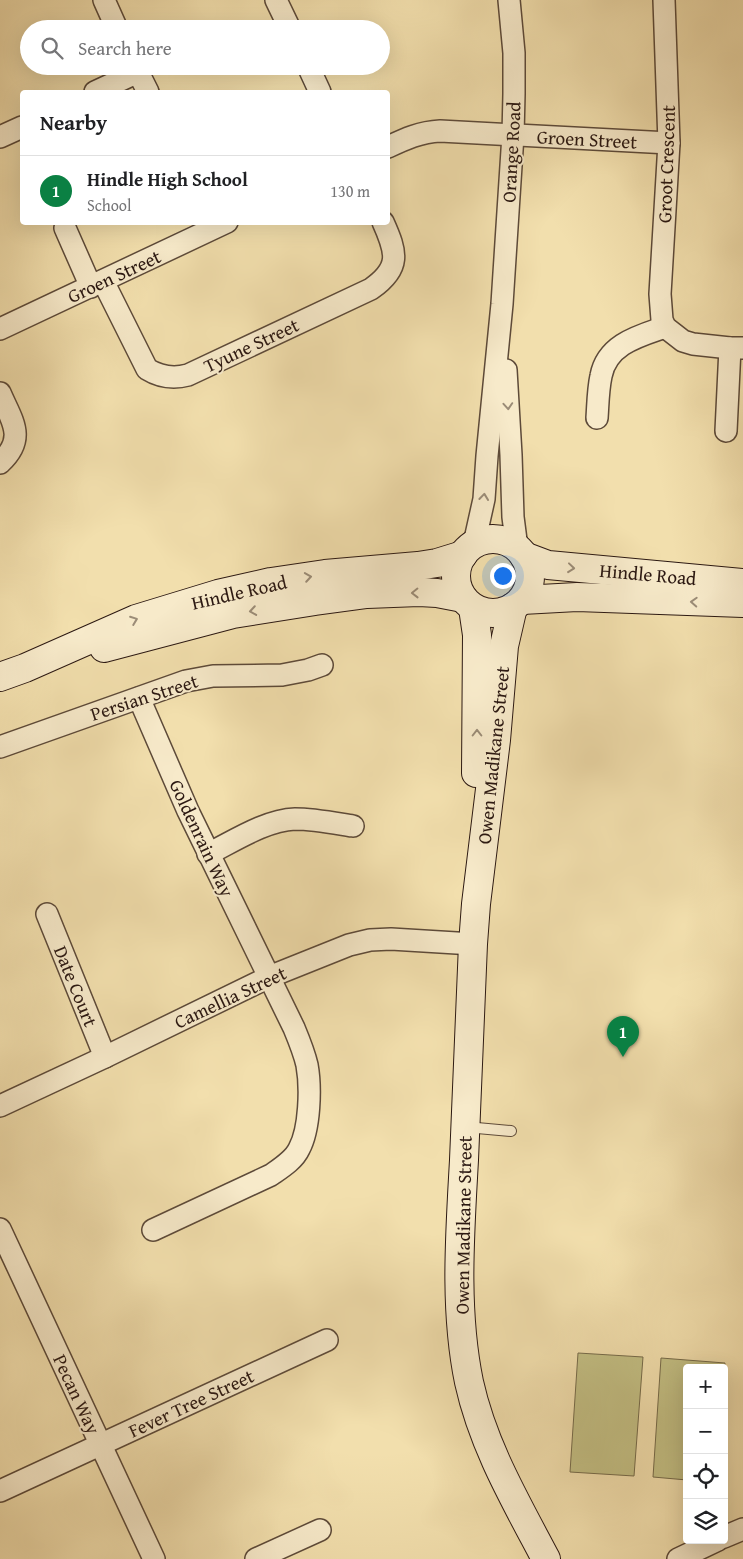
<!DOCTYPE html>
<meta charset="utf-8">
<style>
body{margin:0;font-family:"Gentium Book Plus",serif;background:#f2f2f2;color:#202124}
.controls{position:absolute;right:15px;bottom:15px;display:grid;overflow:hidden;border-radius:5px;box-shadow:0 5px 20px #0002}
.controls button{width:45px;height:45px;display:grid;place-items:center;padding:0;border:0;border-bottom:1px solid #e0e0e0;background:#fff;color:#202124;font:25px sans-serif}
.you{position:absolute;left:502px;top:575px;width:18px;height:18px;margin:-12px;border:4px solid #fff;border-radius:50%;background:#1a73e8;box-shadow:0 0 0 8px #1a73e833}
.badge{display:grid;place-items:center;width:32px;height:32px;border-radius:50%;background:#0b8043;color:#fff;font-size:16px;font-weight:700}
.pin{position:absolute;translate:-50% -41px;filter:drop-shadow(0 1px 2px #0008)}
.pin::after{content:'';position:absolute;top:26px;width:18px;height:15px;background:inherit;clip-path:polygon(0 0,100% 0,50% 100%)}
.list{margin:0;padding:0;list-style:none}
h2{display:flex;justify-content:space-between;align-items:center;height:65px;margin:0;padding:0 20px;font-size:21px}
h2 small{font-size:16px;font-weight:400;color:#757577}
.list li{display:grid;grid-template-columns:32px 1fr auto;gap:15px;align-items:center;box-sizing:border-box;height:70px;padding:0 20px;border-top:1px solid #e0e0e0}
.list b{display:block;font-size:19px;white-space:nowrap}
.list p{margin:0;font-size:16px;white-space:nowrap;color:#757577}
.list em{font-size:16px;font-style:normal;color:#757577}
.icon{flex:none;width:28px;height:28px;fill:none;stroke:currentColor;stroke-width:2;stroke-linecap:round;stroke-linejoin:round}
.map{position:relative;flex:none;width:743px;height:1559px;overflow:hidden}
.search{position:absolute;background:#fff;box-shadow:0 5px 20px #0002;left:20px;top:20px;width:370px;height:55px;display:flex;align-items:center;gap:12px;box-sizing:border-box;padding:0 18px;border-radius:28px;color:#757577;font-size:19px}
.panel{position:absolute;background:#fff;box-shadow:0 5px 20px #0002;left:20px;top:90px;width:370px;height:135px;border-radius:5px}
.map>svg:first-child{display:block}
.green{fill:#c3bf84;stroke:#776c4b}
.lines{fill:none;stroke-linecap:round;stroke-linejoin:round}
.lane-casing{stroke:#5d4a39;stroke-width:12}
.street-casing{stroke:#5d4a39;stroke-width:24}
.secondary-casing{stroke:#2b1812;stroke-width:30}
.lane{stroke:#f7eaca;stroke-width:10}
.street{stroke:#f7eaca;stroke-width:21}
.secondary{stroke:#f7eaca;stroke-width:28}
.oneway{stroke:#9b8c77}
.labels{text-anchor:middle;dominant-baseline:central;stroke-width:4;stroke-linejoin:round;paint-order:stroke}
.street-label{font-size:19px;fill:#2b1812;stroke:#f7eaca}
</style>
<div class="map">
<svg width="743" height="1559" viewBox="0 0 743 1559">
<rect width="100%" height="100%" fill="#f2dfad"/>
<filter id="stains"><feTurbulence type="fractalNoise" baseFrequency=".004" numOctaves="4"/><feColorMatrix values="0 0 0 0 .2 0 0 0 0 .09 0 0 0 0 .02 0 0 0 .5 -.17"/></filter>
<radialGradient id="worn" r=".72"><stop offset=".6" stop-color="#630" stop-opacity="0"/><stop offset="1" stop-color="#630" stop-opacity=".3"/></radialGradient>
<g class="green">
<path d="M578 1353 643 1357 634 1476 570 1472Z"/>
<path d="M661 1358 725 1363 724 1377V1368H687V1480L653 1477Z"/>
</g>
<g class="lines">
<g class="lane-casing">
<path id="lane" d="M466 1127 511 1131"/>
</g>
<g class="street-casing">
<g id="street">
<path d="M104 0 117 29"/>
<path d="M276 0 290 29"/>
<path d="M664 0 669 143 660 294 662 320 665 327 683 341 693 344 730 348H743"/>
<path d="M135 66 148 92"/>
<path d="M308 66 320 92"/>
<path d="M95 92 138 72"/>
<path d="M0 137 22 127"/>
<path d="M388 147C405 139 420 132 440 131L669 143"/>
<path d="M65 228 91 287"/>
<path d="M103 281 147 369C160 377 173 379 188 375L371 289C401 268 397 253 383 222"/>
<path d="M0 329 227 222"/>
<path d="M506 370 511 455 513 517 517 548"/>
<path d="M0 393C12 421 27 438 0 463"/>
<path d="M597 418C598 404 598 390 601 376 607 344 639 336 665 327"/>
<path d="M726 431 730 348"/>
<path d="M474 544 484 499 487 456 502 304 513 135 514 94V53L509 0"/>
<path d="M139 698 188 811 294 1028C299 1040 304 1052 307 1065 311 1087 310 1129 299 1149 294 1160 281 1168 271 1175L153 1230"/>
<path d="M0 747 186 681 213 676 282 675 308 670 322 665"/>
<path d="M208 854C234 841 266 820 295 819 314 819 334 823 353 826"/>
<path d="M47 914 105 1057"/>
<path d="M0 1106 105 1057 269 977 349 945 370 940 391 939 473 944"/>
<path d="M0 1229 154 1559"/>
<path d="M0 1491 327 1340"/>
<path d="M724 1537 743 1529"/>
<path d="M256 1559 320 1530"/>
<path d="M678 1559 718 1540"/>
</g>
</g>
<g class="secondary-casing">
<g id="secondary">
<circle cx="493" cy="576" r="37"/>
<path d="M524 556 548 565 743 583"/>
<path d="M522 600 577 597 743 603"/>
<path d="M513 607 504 646 496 740 476 904 473 944C470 1016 467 1088 464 1160 460 1233 454 1309 469 1382 483 1446 516 1502 546 1559"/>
<path d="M473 608 477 635 476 773"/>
<path d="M104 648 233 614 315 601 367 594 419 592 437 593 463 598"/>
<path d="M0 677 25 668 136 619 218 594 271 582 325 574 418 566 437 563 463 555"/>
</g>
</g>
<use href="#lane" class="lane"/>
<use href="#street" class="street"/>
<use href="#secondary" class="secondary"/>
</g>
<defs><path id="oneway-chevron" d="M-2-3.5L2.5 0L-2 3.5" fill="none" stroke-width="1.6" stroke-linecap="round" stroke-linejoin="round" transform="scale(1.25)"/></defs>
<g class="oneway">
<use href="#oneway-chevron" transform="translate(508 406) rotate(86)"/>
<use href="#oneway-chevron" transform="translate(484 497) rotate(-84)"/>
<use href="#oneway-chevron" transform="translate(571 568) rotate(6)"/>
<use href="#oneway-chevron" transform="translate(308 577) rotate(-9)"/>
<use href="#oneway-chevron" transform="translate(415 593) rotate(179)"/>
<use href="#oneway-chevron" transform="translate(694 602) rotate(-177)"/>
<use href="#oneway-chevron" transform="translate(253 611) rotate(171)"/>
<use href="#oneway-chevron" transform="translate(134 620) rotate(-21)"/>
<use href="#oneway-chevron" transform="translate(477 733) rotate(-90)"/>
</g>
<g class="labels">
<g class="street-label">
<text transform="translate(587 139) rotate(3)">Groen Street</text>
<text transform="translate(511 152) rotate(-87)">Orange Road</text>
<text transform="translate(666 164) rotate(-88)">Groot Crescent</text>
<text transform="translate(114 276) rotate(-25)">Groen Street</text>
<text transform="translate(251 345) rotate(-25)">Tyune Street</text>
<text transform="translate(648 574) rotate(5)">Hindle Road</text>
<text transform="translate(239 592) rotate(-13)">Hindle Road</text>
<text transform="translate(144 697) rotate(-18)">Persian Street</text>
<text transform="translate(493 755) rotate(-84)">Owen Madikane Street</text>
<text transform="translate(202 838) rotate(65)">Goldenrain Way</text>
<text transform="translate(76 986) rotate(68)">Date Court</text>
<text transform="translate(230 997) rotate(-25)">Camellia Street</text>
<text transform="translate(463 1225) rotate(-89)">Owen Madikane Street</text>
<text transform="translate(77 1394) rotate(65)">Pecan Way</text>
<text transform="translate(191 1403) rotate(-25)">Fever Tree Street</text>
</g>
</g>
<rect width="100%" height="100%" filter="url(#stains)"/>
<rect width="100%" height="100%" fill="url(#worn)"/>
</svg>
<div class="controls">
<button>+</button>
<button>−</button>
<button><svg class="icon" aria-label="locate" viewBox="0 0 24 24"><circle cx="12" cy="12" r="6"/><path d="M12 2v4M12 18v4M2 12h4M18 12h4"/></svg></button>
<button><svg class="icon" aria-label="layers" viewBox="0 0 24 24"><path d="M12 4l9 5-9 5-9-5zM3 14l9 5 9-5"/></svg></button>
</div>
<div class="you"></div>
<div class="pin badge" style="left:623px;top:1057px">1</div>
<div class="search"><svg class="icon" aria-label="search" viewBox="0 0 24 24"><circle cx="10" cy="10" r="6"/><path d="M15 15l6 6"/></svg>Search here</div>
<section class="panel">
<h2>Nearby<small></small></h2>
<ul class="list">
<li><span class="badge">1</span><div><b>Hindle High School</b><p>School</p></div><em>130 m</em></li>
</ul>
</section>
</div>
